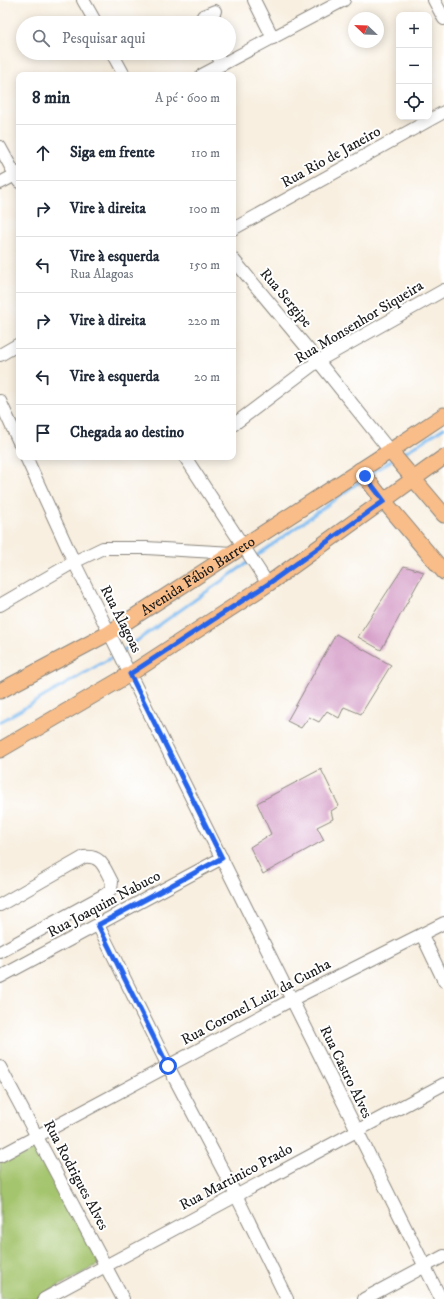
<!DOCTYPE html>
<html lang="pt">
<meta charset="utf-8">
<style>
body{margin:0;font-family:"IM FELL DW Pica",serif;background:#f6f6f7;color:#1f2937}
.controls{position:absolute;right:12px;top:12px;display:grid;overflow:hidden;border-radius:8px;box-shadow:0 2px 10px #0003}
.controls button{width:36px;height:36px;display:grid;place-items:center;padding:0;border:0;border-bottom:1px solid #e0e1e3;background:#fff;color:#1f2937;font:20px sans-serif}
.compass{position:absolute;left:348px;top:12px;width:36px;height:36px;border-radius:50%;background:#fff;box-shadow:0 2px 10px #0003;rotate:293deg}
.stop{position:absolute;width:12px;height:12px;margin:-9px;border:3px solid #2563eb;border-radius:50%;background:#fff}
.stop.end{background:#2563eb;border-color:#fff;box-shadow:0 1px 4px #0008}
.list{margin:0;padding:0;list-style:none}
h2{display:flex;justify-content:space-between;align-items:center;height:52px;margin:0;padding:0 16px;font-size:17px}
h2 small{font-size:13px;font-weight:400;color:#747a83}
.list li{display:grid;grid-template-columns:26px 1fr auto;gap:12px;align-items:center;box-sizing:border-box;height:56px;padding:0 16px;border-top:1px solid #e0e1e3}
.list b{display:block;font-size:15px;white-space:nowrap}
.list p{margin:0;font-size:13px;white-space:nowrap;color:#747a83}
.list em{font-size:13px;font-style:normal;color:#747a83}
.icon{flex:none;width:22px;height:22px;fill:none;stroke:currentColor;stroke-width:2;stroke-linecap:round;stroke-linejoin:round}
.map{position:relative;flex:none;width:444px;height:1299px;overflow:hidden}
.search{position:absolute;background:#fff;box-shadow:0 2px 10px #0003;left:16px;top:16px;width:220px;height:44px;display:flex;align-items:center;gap:10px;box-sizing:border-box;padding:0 14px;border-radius:22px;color:#747a83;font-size:15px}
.panel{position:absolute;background:#fff;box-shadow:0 2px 10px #0003;left:16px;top:72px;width:220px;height:388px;border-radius:8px}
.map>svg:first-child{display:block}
.green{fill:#a4c46d;stroke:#607044}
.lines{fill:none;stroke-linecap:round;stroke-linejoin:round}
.stream{stroke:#7fbcf2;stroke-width:3}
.building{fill:#d59ec8}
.minor-casing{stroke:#8a867e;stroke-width:14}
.major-casing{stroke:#8a867e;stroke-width:17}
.minor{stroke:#fff;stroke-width:12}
.major{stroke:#f8bd89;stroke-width:15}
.route{stroke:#2563eb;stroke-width:5}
.labels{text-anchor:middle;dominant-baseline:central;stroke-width:4;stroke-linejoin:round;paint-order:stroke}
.street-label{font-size:15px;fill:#1c1c1c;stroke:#fff}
</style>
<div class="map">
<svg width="444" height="1299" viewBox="0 0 444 1299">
<rect width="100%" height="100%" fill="#fff"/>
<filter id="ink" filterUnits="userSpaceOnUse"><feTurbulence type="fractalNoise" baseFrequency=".025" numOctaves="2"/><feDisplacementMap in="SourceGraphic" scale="8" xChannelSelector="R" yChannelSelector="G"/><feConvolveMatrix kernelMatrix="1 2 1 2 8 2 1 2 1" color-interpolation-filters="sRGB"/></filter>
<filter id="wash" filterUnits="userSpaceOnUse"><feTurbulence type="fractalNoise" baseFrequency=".012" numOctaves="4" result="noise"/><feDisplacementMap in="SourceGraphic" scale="16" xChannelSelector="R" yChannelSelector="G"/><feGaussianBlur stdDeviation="0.9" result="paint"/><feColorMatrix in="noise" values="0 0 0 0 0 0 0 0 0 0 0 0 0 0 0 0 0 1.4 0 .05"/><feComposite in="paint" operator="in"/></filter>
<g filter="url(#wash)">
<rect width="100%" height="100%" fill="#f8efe0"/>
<path class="green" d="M36 1142 99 1264 35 1299H0V1161Z"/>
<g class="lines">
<g class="stream">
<path d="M399 456 444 428"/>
<path d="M370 474 392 460"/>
<path d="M255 557 362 480"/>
<path d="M121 652 250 561"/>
<path d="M0 722 116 655"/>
</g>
</g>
<g id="blocks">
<g class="building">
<path d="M404 566 424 572 381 650 358 637Z"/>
<path d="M336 634 391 665 361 714 344 707 339 718 327 711 319 722 309 717 301 728 287 721Z"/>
<path d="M321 769 339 806 331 811 333 819 317 827 324 840 263 874 250 847 271 834 257 803Z"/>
</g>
</g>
</g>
<g filter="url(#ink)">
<use href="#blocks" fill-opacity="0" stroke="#8a867e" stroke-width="1"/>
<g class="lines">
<g class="minor-casing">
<g id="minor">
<path d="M83 0 96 23"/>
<path d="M254 0 273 38"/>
<path d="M434 0 444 19"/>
<path d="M200 23 203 16 215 11"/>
<path d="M112 53 124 75"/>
<path d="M216 53 222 64"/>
<path d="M202 75 344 0"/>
<path d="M0 147 19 182"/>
<path d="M0 183 19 173"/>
<path d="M233 229 444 112"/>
<path d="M233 259 318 361 390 451"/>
<path d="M0 355 19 344"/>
<path d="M0 401 19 442"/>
<path d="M233 425 318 361 444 290"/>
<path d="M26 457 74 562 441 1299"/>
<path d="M185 457 268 584"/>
<path d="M0 605 74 562 103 548H146L233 553"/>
<path d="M0 905 84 857C102 855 104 868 112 882L111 889 106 894 0 952"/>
<path d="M98 925 168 1066 236 1195 287 1299"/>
<path d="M422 935 444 981"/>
<path d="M0 977 222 858"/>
<path d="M0 1067 123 1299"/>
<path d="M0 1156 293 999 444 923"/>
<path d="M44 1299 444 1084"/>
<path d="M364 1299 444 1256"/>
</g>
</g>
<g class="major-casing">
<g id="major">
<path d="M390 451 444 515"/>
<path d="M360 470 384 501 444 572"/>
<path id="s1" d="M0 691 109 633 390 451 444 415"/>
<path d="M0 750 130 674 268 584 444 457"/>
</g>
</g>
<use href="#minor" class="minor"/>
<use href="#major" class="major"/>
</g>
</g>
<g class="lines" filter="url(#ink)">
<path class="route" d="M168 1066 98 925 222 858 130 674 268 584 384 501 365 476"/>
</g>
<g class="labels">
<g class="street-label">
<text transform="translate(331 157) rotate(-29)">Rua Rio de Janeiro</text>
<text transform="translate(286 298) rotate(50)">Rua Sergipe</text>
<text transform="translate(359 322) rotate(-31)">Rua Monsenhor Siqueira</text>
<text stroke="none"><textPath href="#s1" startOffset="229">Avenida Fábio Barreto</textPath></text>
<text transform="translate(121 619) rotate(63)">Rua Alagoas</text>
<text transform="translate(104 904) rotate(-28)">Rua Joaquim Nabuco</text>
<text transform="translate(256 1002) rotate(-28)">Rua Coronel Luiz da Cunha</text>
<text transform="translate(346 1072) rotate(64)">Rua Castro Alves</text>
<text transform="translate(76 1175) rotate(62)">Rua Rodrigues Alves</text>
<text transform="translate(236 1177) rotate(-28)">Rua Martinico Prado</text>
</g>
</g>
</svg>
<div class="controls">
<button>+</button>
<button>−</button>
<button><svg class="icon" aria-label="locate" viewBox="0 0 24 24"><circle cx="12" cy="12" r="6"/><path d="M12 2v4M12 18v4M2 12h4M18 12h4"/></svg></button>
</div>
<svg class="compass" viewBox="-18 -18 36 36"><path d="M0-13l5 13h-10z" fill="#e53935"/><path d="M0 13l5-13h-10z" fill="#747a83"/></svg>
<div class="stop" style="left:168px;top:1066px"></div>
<div class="stop end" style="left:365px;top:476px"></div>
<div class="search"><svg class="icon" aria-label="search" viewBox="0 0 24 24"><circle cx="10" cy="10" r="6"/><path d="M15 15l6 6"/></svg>Pesquisar aqui</div>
<section class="panel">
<h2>8 min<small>A pé · 600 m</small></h2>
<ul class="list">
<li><svg class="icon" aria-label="ahead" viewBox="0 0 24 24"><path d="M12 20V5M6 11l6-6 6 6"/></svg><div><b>Siga em frente</b></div><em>110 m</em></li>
<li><svg class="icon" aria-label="right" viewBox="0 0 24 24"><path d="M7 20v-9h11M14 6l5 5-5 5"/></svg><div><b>Vire à direita</b></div><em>100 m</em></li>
<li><svg class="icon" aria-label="left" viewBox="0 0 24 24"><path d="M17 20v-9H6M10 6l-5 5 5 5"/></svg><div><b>Vire à esquerda</b><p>Rua Alagoas</p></div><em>150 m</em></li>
<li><svg class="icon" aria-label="right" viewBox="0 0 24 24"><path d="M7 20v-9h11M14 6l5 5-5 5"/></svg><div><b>Vire à direita</b></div><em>220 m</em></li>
<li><svg class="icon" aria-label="left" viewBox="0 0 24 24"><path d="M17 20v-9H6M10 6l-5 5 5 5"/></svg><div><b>Vire à esquerda</b></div><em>20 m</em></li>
<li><svg class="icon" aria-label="arrive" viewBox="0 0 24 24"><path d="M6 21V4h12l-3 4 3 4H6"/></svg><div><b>Chegada ao destino</b></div></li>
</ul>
</section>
</div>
